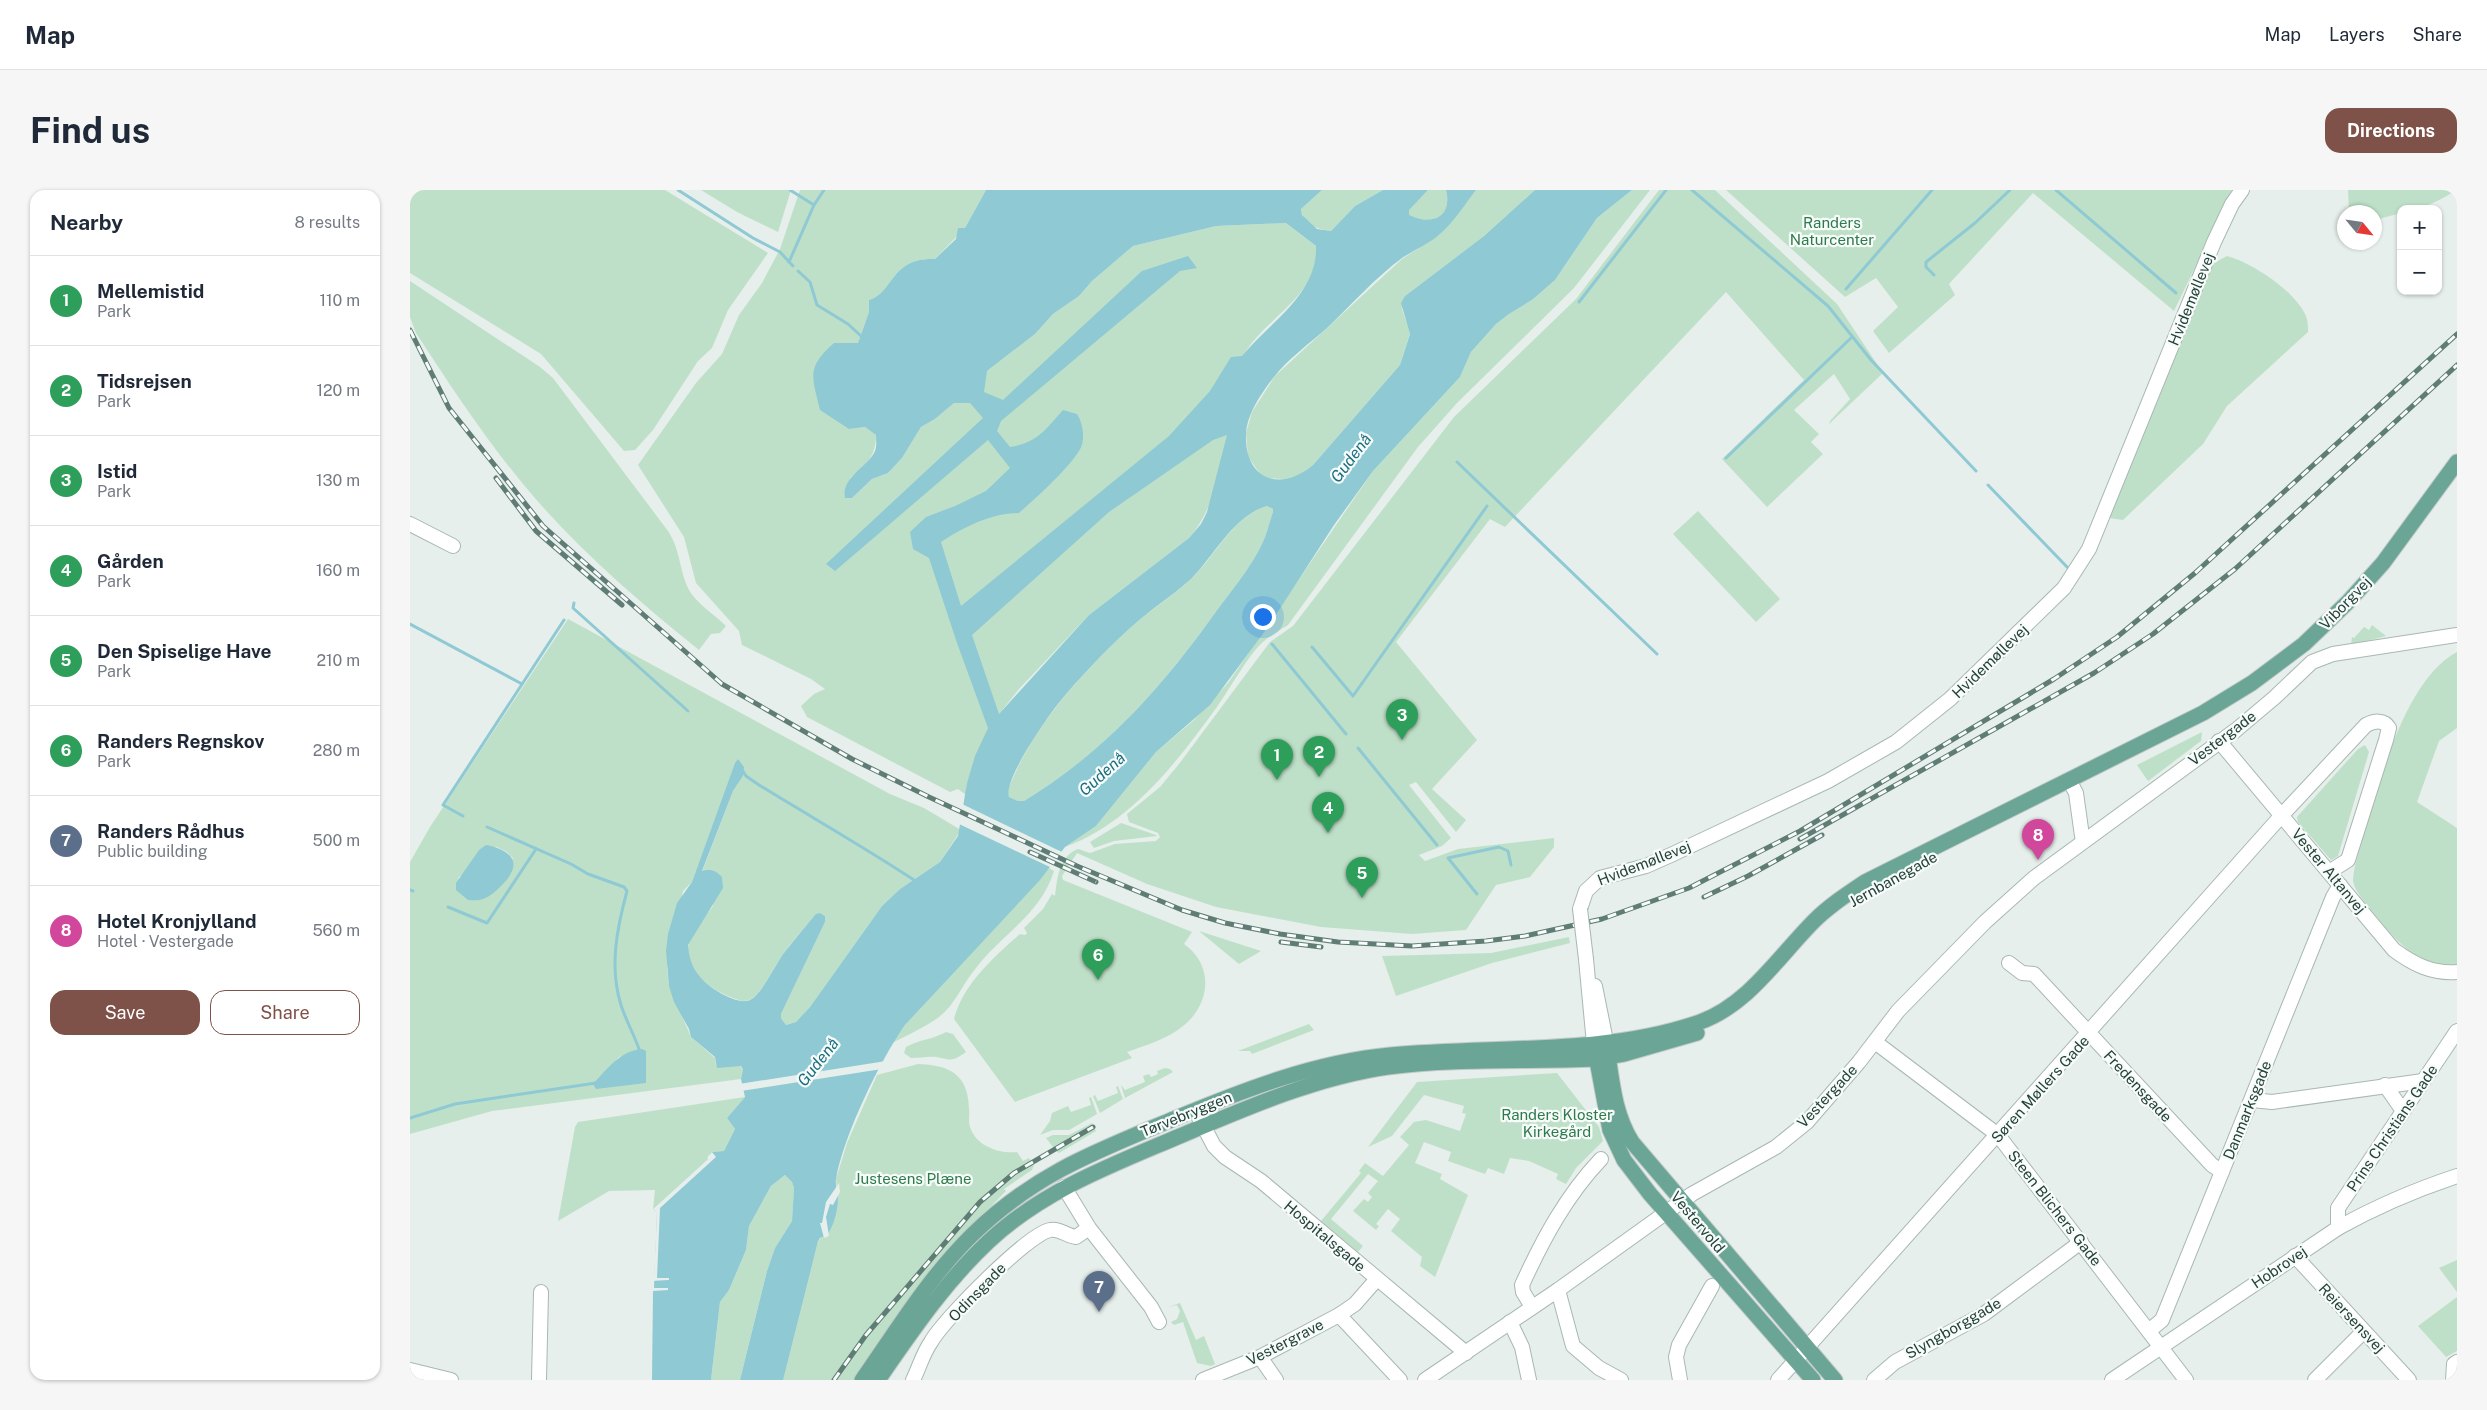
<!DOCTYPE html>
<meta charset="utf-8">
<style>
body{margin:0;font-family:"Public Sans",sans-serif;background:#f6f6f7;color:#1f2937}
.controls{position:absolute;right:15px;top:15px;display:grid;overflow:hidden;border-radius:10px;box-shadow:0 1px 4px #0004}
.controls button{width:45px;height:45px;display:grid;place-items:center;padding:0;border:0;border-bottom:1px solid #e0e1e3;background:#fff;color:#1f2937;font:25px sans-serif}
.compass{position:absolute;left:1927px;top:15px;width:45px;height:45px;border-radius:50%;background:#fff;box-shadow:0 1px 4px #0004;rotate:119deg}
.you{position:absolute;left:852px;top:426px;width:18px;height:18px;margin:-12px;border:4px solid #fff;border-radius:50%;background:#1a73e8;box-shadow:0 0 0 8px #1a73e833}
.badge{display:grid;place-items:center;width:32px;height:32px;border-radius:50%;background:#7f5249;color:#fff;font-size:16px;font-weight:700}
.pin{position:absolute;translate:-50% -41px;filter:drop-shadow(0 1px 2px #0008)}
.pin::after{content:'';position:absolute;top:26px;width:18px;height:15px;background:inherit;clip-path:polygon(0 0,100% 0,50% 100%)}
.list{margin:0;padding:0;list-style:none}
h2{display:flex;justify-content:space-between;align-items:center;height:65px;margin:0;padding:0 20px;font-size:21px}
h2 small{font-size:16px;font-weight:400;color:#747a83}
.list li{display:grid;grid-template-columns:32px 1fr auto;gap:15px;align-items:center;box-sizing:border-box;height:90px;padding:0 20px;border-top:1px solid #e0e1e3}
.list b{display:block;font-size:19px;white-space:nowrap}
.list p{margin:0;font-size:16px;white-space:nowrap;color:#747a83}
.list em{font-size:16px;font-style:normal;color:#747a83}
.actions{display:flex;gap:10px;padding:15px 20px}
.actions a{flex:1;padding:11px 0;border:1px solid #7f5249;border-radius:15px;text-align:center;font-size:18px;color:#7f5249}
.actions .main{background:#7f5249;color:#fff}
.map{position:relative;flex:none;width:2047px;height:1190px;overflow:hidden;border-radius:15px}
header{display:flex;align-items:center;gap:30px;box-sizing:border-box;height:70px;padding:0 25px;background:#fff;border-bottom:1px solid #e0e1e3}
header strong{font-size:24px}
nav{display:flex;gap:28px;margin-inline-start:auto;font-size:18px}
.intro{display:flex;align-items:center;justify-content:space-between;box-sizing:border-box;height:120px;padding:0 30px}
h1{margin:0;font-size:35px}
.button{padding:12px 22px;border-radius:15px;background:#7f5249;color:#fff;font-size:18px;font-weight:700}
main{display:flex;gap:30px;padding:0 30px}
aside{flex:1;background:#fff;border-radius:15px;box-shadow:0 1px 4px #0004}
.map>svg:first-child{display:block}
.green{fill:#bfe0c8;fill-rule:evenodd}
.water{fill:#8ec9d4;fill-rule:evenodd}
.pier{fill:#e6efeb}
.lines{fill:none;stroke-linecap:round;stroke-linejoin:round}
.stream{stroke:#8ec9d4;stroke-width:3}
.minor-casing{stroke:#a8b8b2;stroke-width:16}
.major-casing{stroke:#c2cac8;stroke-width:17}
.minor{stroke:#fff;stroke-width:14}
.major{stroke:#6aa596;stroke-width:15}
.rail-casing{stroke:#5f7d75;stroke-width:5}
.rail{stroke:#f7fbf9;stroke-width:3;stroke-dasharray:9;stroke-linecap:butt}
.minor-bridge-casing{stroke:#a8b8b2;stroke-width:16;stroke-linecap:butt}
.minor-bridge{stroke:#fff;stroke-width:14}
.labels{text-anchor:middle;dominant-baseline:central;stroke-width:4.5;stroke-linejoin:round;paint-order:stroke}
.park-label{font-size:15px;fill:#2d7a4b;stroke:#f7fbf9}
.street-label{font-size:15px;fill:#24423a;stroke:#f7fbf9}
.water-label{font-size:16px;font-style:italic;fill:#1c6f80;stroke:#f7fbf9}
</style>
<header>
<strong>Map</strong>
<nav><a>Map</a><a>Layers</a><a>Share</a></nav>
</header>
<div class="intro"><h1>Find us</h1><a class="button">Directions</a></div>
<main>
<aside>
<h2>Nearby<small>8 results</small></h2>
<ul class="list">
<li><span class="badge" style="background:#2e9e5b">1</span><div><b>Mellemistid</b><p>Park</p></div><em>110 m</em></li>
<li><span class="badge" style="background:#2e9e5b">2</span><div><b>Tidsrejsen</b><p>Park</p></div><em>120 m</em></li>
<li><span class="badge" style="background:#2e9e5b">3</span><div><b>Istid</b><p>Park</p></div><em>130 m</em></li>
<li><span class="badge" style="background:#2e9e5b">4</span><div><b>Gården</b><p>Park</p></div><em>160 m</em></li>
<li><span class="badge" style="background:#2e9e5b">5</span><div><b>Den Spiselige Have</b><p>Park</p></div><em>210 m</em></li>
<li><span class="badge" style="background:#2e9e5b">6</span><div><b>Randers Regnskov</b><p>Park</p></div><em>280 m</em></li>
<li><span class="badge" style="background:#5c6f8a">7</span><div><b>Randers Rådhus</b><p>Public building</p></div><em>500 m</em></li>
<li><span class="badge" style="background:#d1479c">8</span><div><b>Hotel Kronjylland</b><p>Hotel · Vestergade</p></div><em>560 m</em></li>
</ul>
<div class="actions"><a class="main">Save</a><a>Share</a></div>
</aside>
<div class="map">
<svg width="2047" height="1190" viewBox="0 0 2047 1190">
<rect width="100%" height="100%" fill="#e6efeb"/>
<g class="green">
<path d="M0 0H255L358 63 318 120 302 158 288 171 243 240 225 260 214 261 131 164 0 83Z"/>
<path d="M291 0H381L368 42 327 22Z"/>
<path d="M390 0H576L555 38 525 69C480 67 484 103 459 110V122L448 153H424L439 239 455 237 466 245C466 267 456 274 440 288L442 308 462 289 478 283 492 268 511 237 525 229 544 213H560L577 181 625 144 643 124 669 106 682 91 723 56 806 36 876 33 907 57C908 105 860 125 836 161 832 168 828 177 825 185 819 197 820 217 819 230 815 268 805 319 779 348L679 425 609 499 578 538 557 593 556 605 548 599 540 602 397 527 391 516 404 504 415 499 401 489 332 455 329 441 286 393 274 347 228 275 286 193 312 164 329 125 352 93 370 59Z"/>
<path d="M912 0H973L945 16 921 41C907 39 893 35 891 19Z"/>
<path d="M1018 0H1036C1043 29 1021 36 998 25L999 19Z"/>
<path d="M1066 0H1125L1074 46 995 106 992 119 1000 143 990 175 903 275 890 286 874 289 858 288 851 285 838 267 836 243 842 222 865 186 992 69 1030 44Z"/>
<path d="M1222 0H1240L1164 98 1047 213 1008 257 878 435C870 440 861 445 853 452 839 464 819 500 807 517 767 572 721 633 655 657L686 636 746 562 784 530 818 493 963 281 1050 187 1061 162 1086 134 1099 124 1122 110 1145 90 1187 28Z"/>
<path d="M1249 0H1305L1427 114 1473 183 1419 234 1420 231 1440 209 1424 184 1384 220 1409 244 1401 252 1413 264 1357 317 1312 269 1394 190 1316 102 1095 337 1080 329 986 452 1067 550 1022 599 1056 630 1046 642 1006 592 999 595 1041 648 1032 656 1009 665 1015 671 1048 659 1144 648V657L1120 687 1086 695 1056 740 1002 744 911 737 806 717 737 694 667 663 652 686 653 690 782 742 774 754C804 775 801 814 773 836 758 849 736 855 717 862L722 868 605 912 544 829C553 794 584 767 610 744L615 745 617 743 614 738 633 719 642 704 645 706C647 689 649 666 668 659L680 663 705 654 746 651 750 647 748 643 719 632 717 624 750 597 769 574 860 452 883 436 1044 227 1166 109Z"/>
<path d="M1316 0H1822L1764 121 1623 3 1539 94 1545 105 1479 163 1463 141 1488 117 1466 88 1435 107Z"/>
<path d="M1938 0H2047C2027 12 2014 19 1991 19V23L1965 30 1964 22H1939Z"/>
<path d="M1817 66C1843 73 1885 101 1896 126 1898 131 1898 137 1898 142L1817 216 1793 254 1713 330 1699 328 1804 73Z"/>
<path d="M0 91 130 177 143 188 258 341C271 361 269 380 279 400 286 413 305 425 316 436L310 443 301 444 289 460C231 413 173 364 124 307 80 256 43 200 6 143L0 127Z"/>
<path d="M857 316 863 319V322C859 333 857 344 852 354 840 379 821 401 805 423 751 499 694 562 614 611H608L599 607 597 603C620 539 670 485 719 439 739 420 764 406 784 386 807 363 824 326 857 316Z"/>
<path d="M1288 321 1370 409 1346 432 1263 344Z"/>
<path d="M158 429 480 604 514 618 551 640 530 672 490 699 472 716 400 817 386 832 376 835 371 828V824L415 732V726L410 723 406 725C394 738 382 751 372 766 364 777 352 803 341 809 335 813 329 810 323 808 302 800 277 784 278 758 279 746 296 725 303 716L292 682 323 601 333 586 328 569 282 692 273 701 257 778 259 796 281 847 305 868 306 875 330 876 333 879 331 889 82 921 0 944V672L20 637ZM87 657 97 662 103 668C89 691 87 710 58 710L48 688 56 682 69 660ZM236 861V893L184 894 209 867Z"/>
<path d="M1962 435 1976 446 1941 455 1942 447 1944 448 1954 437 1959 440Z"/>
<path d="M2047 462V538L2029 551 2007 612 2047 638V774C2008 781 1984 747 1962 721 1955 712 1945 702 1943 691 1943 686 1944 681 1945 676 1963 616 1989 493 2047 462Z"/>
<path d="M1792 542 1791 551 1738 591 1727 575Z"/>
<path d="M1955 555 1959 562 1928 666 1921 670 1888 632 1887 627 1948 559Z"/>
<path d="M711 633 746 645 747 646 704 651 684 658 680 652Z"/>
<path d="M639 678 644 681C631 724 592 744 566 778 553 793 545 815 529 827 515 837 498 845 482 853L495 835Z"/>
<path d="M789 741 851 761 829 774Z"/>
<path d="M1159 747 1160 753 1082 773 986 806 972 766 1081 763Z"/>
<path d="M899 834 904 840 842 864 840 861H828Z"/>
<path d="M536 842 543 844 556 862C542 872 542 870 526 867 518 866 509 868 501 868L494 863 496 857C510 849 522 850 536 842Z"/>
<path d="M508 874C538 875 558 883 559 918 560 924 558 931 560 937 566 956 589 964 607 962L613 971 619 968 624 975 622 980 594 999 596 1001 529 1069 446 1190H373V1180L408 1051 421 1038 428 1010 426 989 437 953 467 885Z"/>
<path d="M755 878 760 879 763 882 715 908 711 895 715 900 735 892 733 886 739 884 741 887 748 884 747 881Z"/>
<path d="M1147 883 1189 937 1193 951 1166 978 1156 994 1146 989 1148 984 1119 971 1100 968 1094 984 1078 978 1075 984 1038 971 1041 962 1014 952 1005 973 1032 984 1030 989 1058 1005 1025 1087 1010 1076 1012 1067 981 1041 990 1029 978 1019 966 1034 969 1036 966 1040 943 1021 954 1009 958 1012 962 1007 958 1003 968 991 958 984 921 1029 953 1056 948 1062 911 1031 951 983 949 981 955 973 973 986 999 955 990 947 1004 932 1016 930 1050 941 1056 924 1052 923 1054 916 1014 905 982 946 958 957 1007 892Z"/>
<path d="M708 896 713 909 690 923 683 906 685 905 688 911 708 903 706 897Z"/>
<path d="M335 907 317 928 325 939 314 961 302 962 299 969 243 1019 245 1000 199 1001 148 1031 165 937 168 932Z"/>
<path d="M681 907 687 924 659 940H643L630 945 640 931 642 923 658 916 661 922 681 915 679 908Z"/>
<path d="M682 933 686 941 649 963 646 961 636 948 643 945H659Z"/>
<path d="M375 985 382 992 384 998 382 1031 365 1058 357 1081 330 1190H301L310 1112 319 1100 336 1060 339 1036 361 996Z"/>
<path d="M2047 1070V1102L2029 1078Z"/>
<path d="M2047 1107V1161L2036 1167 2008 1136Z"/>
<path d="M770 1113 786 1150 794 1146 805 1174 801 1176 787 1173 773 1132 764 1135 761 1132 767 1129 770 1121 767 1115 758 1117Z"/>
</g>
<g class="water">
<path d="M576 0H912L891 19 892 25 907 39 921 41 945 16 973 0H1018L999 20V25C1021 36 1043 28 1036 0H1066C1055 14 1044 32 1030 44 1019 54 1004 60 992 68 965 88 941 115 917 138 900 153 878 169 864 187 852 202 837 224 836 244 834 289 870 303 903 275L990 175 1000 144 991 113 995 106 1074 46 1125 0H1222L1187 28 1145 90 1122 110 1099 124 1086 134 1061 162 1050 187 963 281 924 335 858 437 800 515 746 562 686 636 655 657 630 690 495 835C470 870 433 947 426 989 425 995 428 1002 428 1008 428 1019 424 1036 417 1045L410 1048 408 1051 373 1190H330L357 1081 365 1058 382 1031 384 998 382 992 375 985 361 996 339 1036 336 1060 319 1100 310 1112 301 1190H239V1100L244 1098 247 1023 243 1019 298 969 297 967 302 962 314 961 325 939 317 928 335 907 331 889 333 879 331 876 307 878 305 867 281 847 279 839 264 812 259 796 256 761 258 744 267 713 282 692 325 573 328 569 334 577 333 586 323 601 292 681C301 679 305 680 312 687L313 698 278 755C279 773 286 786 301 797 309 803 330 815 340 810 352 804 365 775 374 763 384 750 395 737 406 724L410 723 415 726V732L371 824V828L376 835 386 832 400 817 472 716 490 699 530 672 548 646 557 593 565 566 578 538 547 453 519 368 503 359 500 342 516 327 545 316 576 301 600 278 578 250 425 381 416 374 573 228 560 213H544L525 229 511 237 492 268 478 283 462 289 442 308H435C431 287 457 278 465 261 467 256 466 250 466 245L455 237 439 239 410 220C402 186 396 178 424 153H448L459 122V110C484 103 480 67 525 69L546 49 548 38H555ZM876 33 906 56C908 104 859 133 832 166L821 167 800 201 759 246 551 416 531 352C554 337 581 323 609 323 627 307 657 280 669 261 676 251 673 233 667 224L653 220C635 240 627 253 600 257L587 241 591 231 770 81 787 78 778 66 732 81 593 210 574 202 577 181 625 144 643 124 669 106 682 91 723 56 806 36ZM817 245 797 322 791 334 779 348 679 425 589 524 562 445 699 322 803 250ZM857 316 863 319V322C859 333 857 344 852 354 840 379 821 401 805 423 751 499 694 562 614 611H608L599 607C593 591 636 529 648 514 669 488 694 462 719 439 738 421 761 407 781 389 805 365 823 326 857 316Z"/>
<path d="M76 655C102 660 114 673 92 695 86 701 81 706 73 709 68 711 63 710 58 710L46 700V693L69 660Z"/>
<path d="M232 859 236 861V893L186 899 183 894C198 878 210 861 232 859Z"/>
</g>
<g class="pier">
<path d="M552 614 654 663 642 678 549 634Z"/>
<path d="M476 871 472 879 331 901 329 894Z"/>
<path d="M302 962 306 967 250 1018 247 1088H259V1090L241 1091 244 1088 247 1023 243 1019 298 969 297 967Z"/>
<path d="M429 993 430 1002 423 1015 420 1014 416 1027 419 1046 414 1048 410 1033H412L416 1012Z"/>
<path d="M238 1098H258V1100L243 1101 242 1190H239Z"/>
</g>
<g class="lines">
<g class="stream">
<path d="M268 0 343 48 370 62 383 76"/>
<path d="M1282 0 1418 116 1461 170 1566 281"/>
<path d="M1646 0 1766 103"/>
<path d="M404 15 414 0"/>
<path d="M379 72 404 15 380 0"/>
<path d="M388 81 400 92 407 115 438 134 451 146"/>
<path d="M1524 85 1516 77V72L1565 33 1600 0"/>
<path d="M1436 99 1522 0"/>
<path d="M1169 112 1256 0"/>
<path d="M1316 268 1442 147"/>
<path d="M1047 272 1247 464"/>
<path d="M1578 295 1658 378"/>
<path d="M164 413 163 418 278 521"/>
<path d="M0 434 112 494"/>
<path d="M862 454 936 544"/>
<path d="M902 457 943 506 1077 316"/>
<path d="M948 558 1027 655"/>
<path d="M331 578 336 586 349 595C401 627 454 657 504 690L505 694"/>
<path d="M53 626 33 615 154 430"/>
<path d="M77 637 161 674 178 684 214 697 217 701C207 738 199 777 211 815 216 831 225 846 230 862"/>
<path d="M0 700 3 701"/>
<path d="M1067 704 1038 668 1089 657 1098 661 1101 675"/>
<path d="M38 717 77 733 126 659"/>
<path d="M0 928 45 914 186 893"/>
</g>
<g class="minor-casing">
<g id="minor">
<path d="M0 334 43 356"/>
<path d="M1809 551 1984 760C2003 774 2022 784 2047 782"/>
<path d="M1659 590 1666 603 1672 646 1675 650"/>
<path d="M1170 719 1176 701 1190 688 1236 676 1263 664 1418 591 1486 552 1540 509 1654 398 1679 359 1804 52 1822 14 1832 0"/>
<path d="M1176 769 1184 854"/>
<path d="M1599 773 1612 783 1624 784 1802 975 1812 982"/>
<path d="M1185 796 1196 851"/>
<path d="M1465 852 1588 945 1776 1190"/>
<path d="M1975 895 1993 921"/>
<path d="M1842 910 1862 912 2013 891"/>
<path d="M785 920 804 956 815 967 851 991 1056 1163"/>
<path d="M654 997 679 1038 741 1117 749 1132"/>
<path d="M1928 1038V1018L2047 841"/>
<path d="M1885 1066 1999 1190"/>
<path d="M1148 1100 1163 1156 1189 1178 1211 1190"/>
<path d="M1122 1117 1113 1102 1112 1095C1133 1049 1156 1006 1191 969"/>
<path d="M929 1125 990 1190"/>
<path d="M1100 1132 1112 1157 1119 1190"/>
<path d="M1740 1140 1752 1130 1923 707 1930 695"/>
<path d="M850 1167 866 1190"/>
<path d="M0 1180 41 1190"/>
<path d="M129 1190 131 1102"/>
<path d="M503 1190C509 1178 513 1163 521 1152 533 1130 618 1044 640 1040 649 1038 657 1046 666 1047L679 1038"/>
<path d="M793 1190 850 1167 929 1125 945 1114 966 1090"/>
<path d="M1015 1190 1148 1100 1282 1004 1366 957 1397 932 1449 872 1488 821 1575 732 1624 688 1826 540 1864 508 1902 472 1923 464 2047 445"/>
<path d="M1270 1190 1266 1167 1269 1155 1302 1096"/>
<path d="M1368 1190 1872 625 1956 535C1964 531 1974 529 1979 538L1976 550 1938 670 1919 682"/>
<path d="M1464 1190 1485 1172 1574 1124 1671 1052"/>
<path d="M1702 1190 1928 1038C1967 1016 2005 1000 2047 986"/>
<path d="M1905 1190 1953 1142"/>
<path d="M2043 1190 2044 1174 2047 1172"/>
</g>
</g>
<g class="major-casing">
<g id="major">
<path d="M1197 858C1202 891 1204 923 1222 952L1425 1190"/>
<path d="M1185 860 1200 940 1214 970 1240 1004 1403 1190"/>
<path d="M452 1190C487 1140 519 1087 563 1044 626 983 687 961 766 928 834 900 905 872 980 865 1081 855 1193 866 1290 832 1338 815 1369 766 1404 731 1419 716 1437 704 1455 692L1793 523 1842 493 1894 454 1938 412 1973 373 2047 272"/>
<path d="M468 1190C502 1141 535 1092 579 1051 634 1000 702 975 770 946 836 918 907 887 978 877 1047 868 1117 872 1185 869L1214 864 1287 843"/>
</g>
</g>
<use href="#minor" class="minor"/>
<use href="#major" class="major"/>
<g class="rail-casing">
<g id="rail">
<path d="M0 140 39 218 133 336 312 494 442 569 519 607 667 676 772 720 815 733 870 744 928 752 1002 756 1076 751 1115 746 1192 729 1279 698 1390 641 1644 489 1707 447 1785 383 2047 144"/>
<path d="M86 288 126 341 212 415"/>
<path d="M1390 649 1684 483 1743 444 1825 379 2047 175"/>
<path d="M620 662 686 692"/>
<path d="M1294 707 1338 686 1412 645"/>
<path d="M871 752 911 757"/>
<path d="M424 1190 456 1145 570 1012 604 983 683 937"/>
</g>
</g>
<use href="#rail" class="rail"/>
<g class="minor-bridge-casing">
<path id="minor-bridge" d="M1170 719 1176 769"/>
</g>
<use href="#minor-bridge" class="minor-bridge"/>
</g>
<g class="labels">
<g class="park-label">
<text x="1422" y="32">Randers<tspan x="1422" dy="17">Naturcenter</tspan></text>
<text x="1147" y="924">Randers Kloster<tspan x="1147" dy="17">Kirkegård</tspan></text>
<text x="503" y="988">Justesens Plæne</text>
</g>
<g class="street-label">
<text transform="translate(1781 109) rotate(-68)">Hvidemøllevej</text>
<text transform="translate(1935 413) rotate(-46)">Viborgvej</text>
<text transform="translate(1580 471) rotate(-44)">Hvidemøllevej</text>
<text transform="translate(1812 548) rotate(-37)">Vestergade</text>
<text transform="translate(1234 673) rotate(-21)">Hvidemøllevej</text>
<text transform="translate(1919 681) rotate(50)">Vester Altanvej</text>
<text transform="translate(1483 689) rotate(-29)">Jernbanegade</text>
<text transform="translate(1728 896) rotate(47)">Fredensgade</text>
<text transform="translate(1630 899) rotate(-48)">Søren Møllers Gade</text>
<text transform="translate(1417 906) rotate(-47)">Vestergade</text>
<text transform="translate(1837 920) rotate(-68)">Danmarksgade</text>
<text transform="translate(776 924) rotate(-22)">Tørvebryggen</text>
<text transform="translate(1982 938) rotate(-56)">Prins Christians Gade</text>
<text transform="translate(1645 1018) rotate(52)">Steen Blichers Gade</text>
<text transform="translate(1288 1032) rotate(50)">Vestervold</text>
<text transform="translate(915 1046) rotate(40)">Hospitalsgade</text>
<text transform="translate(1869 1077) rotate(-34)">Hobrovej</text>
<text transform="translate(567 1102) rotate(-46)">Odinsgade</text>
<text transform="translate(1942 1128) rotate(47)">Reiersensvej</text>
<text transform="translate(1543 1138) rotate(-30)">Slyngborggade</text>
<text transform="translate(875 1152) rotate(-27)">Vestergrave</text>
</g>
<g class="water-label">
<text transform="translate(941 268) rotate(-53)">Gudenå</text>
<text transform="translate(692 584) rotate(-42)">Gudenå</text>
<text transform="translate(408 872) rotate(-52)">Gudenå</text>
</g>
</g>
</svg>
<div class="controls">
<button>+</button>
<button>−</button>
</div>
<svg class="compass" viewBox="-18 -18 36 36"><path d="M0-13l5 13h-10z" fill="#e53935"/><path d="M0 13l5-13h-10z" fill="#747a83"/></svg>
<div class="you"></div>
<div class="pin badge" style="left:867px;top:590px;background:#2e9e5b">1</div>
<div class="pin badge" style="left:909px;top:587px;background:#2e9e5b">2</div>
<div class="pin badge" style="left:992px;top:550px;background:#2e9e5b">3</div>
<div class="pin badge" style="left:918px;top:643px;background:#2e9e5b">4</div>
<div class="pin badge" style="left:952px;top:708px;background:#2e9e5b">5</div>
<div class="pin badge" style="left:688px;top:790px;background:#2e9e5b">6</div>
<div class="pin badge" style="left:689px;top:1122px;background:#5c6f8a">7</div>
<div class="pin badge" style="left:1628px;top:670px;background:#d1479c">8</div>
</div>
</main>
